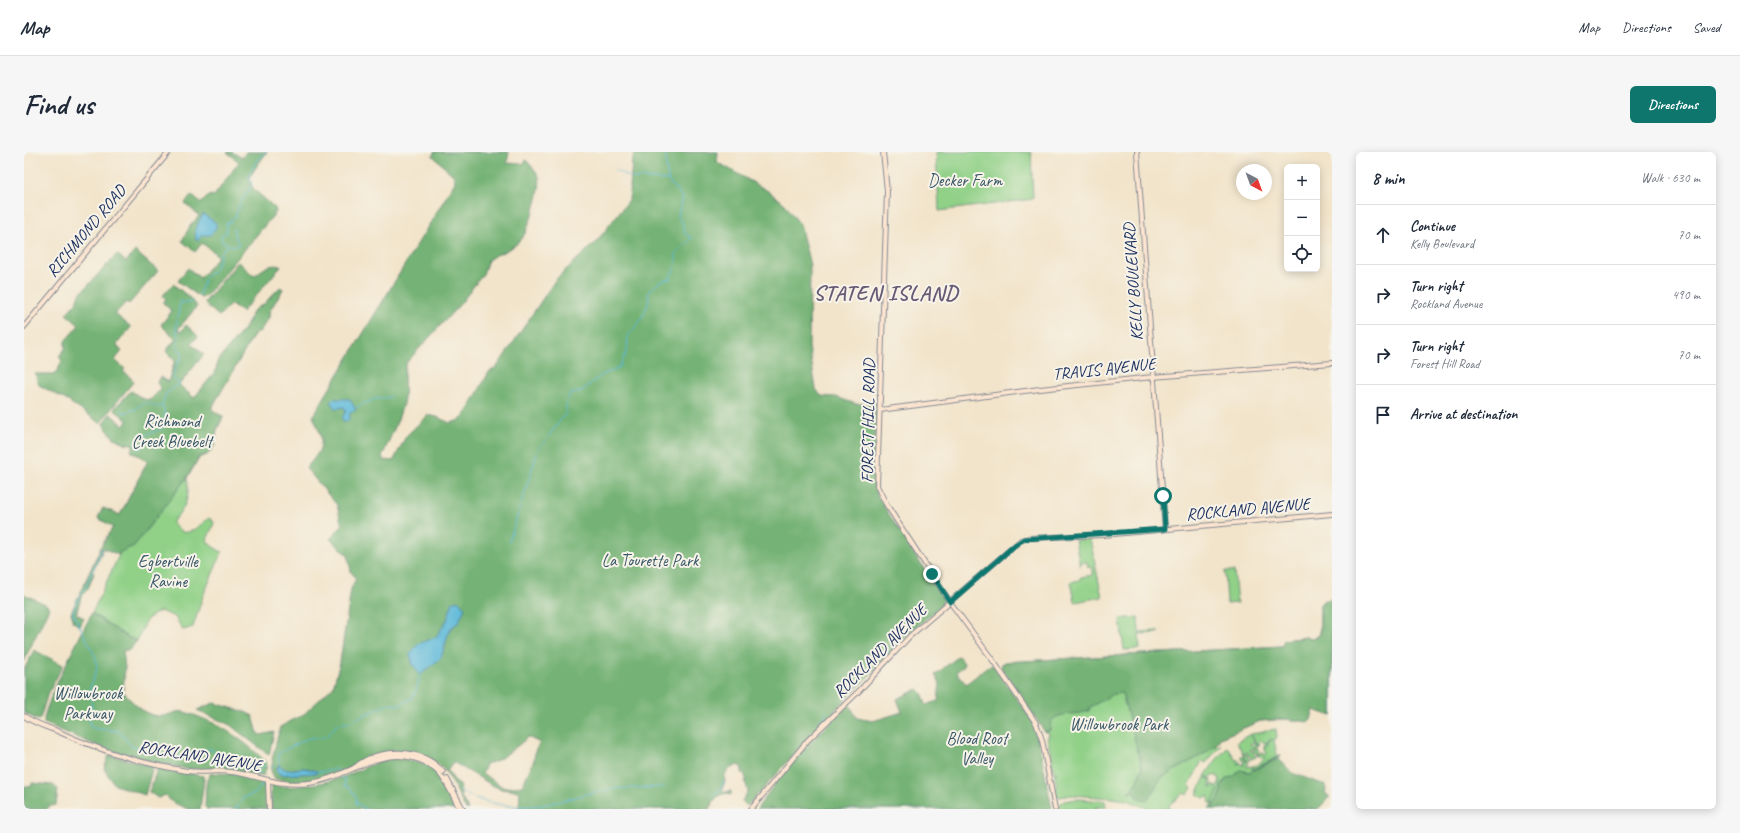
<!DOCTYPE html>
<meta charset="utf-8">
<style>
body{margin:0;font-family:Caveat,sans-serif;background:#f6f6f7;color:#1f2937}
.controls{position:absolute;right:12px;top:12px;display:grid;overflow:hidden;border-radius:6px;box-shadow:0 2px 10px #0003}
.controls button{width:36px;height:36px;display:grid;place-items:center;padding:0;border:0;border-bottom:1px solid #e0e1e3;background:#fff;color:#1f2937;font:20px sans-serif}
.compass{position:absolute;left:1212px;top:12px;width:36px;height:36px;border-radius:50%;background:#fff;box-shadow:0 2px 10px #0003;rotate:139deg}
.stop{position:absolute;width:12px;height:12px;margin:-9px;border:3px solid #0f766e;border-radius:50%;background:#fff}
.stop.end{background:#0f766e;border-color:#fff;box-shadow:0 1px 4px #0008}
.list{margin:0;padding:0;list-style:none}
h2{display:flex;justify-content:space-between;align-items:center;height:52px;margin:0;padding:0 16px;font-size:17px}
h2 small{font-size:13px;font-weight:400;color:#747a83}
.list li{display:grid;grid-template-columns:26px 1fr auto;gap:12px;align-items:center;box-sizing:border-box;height:60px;padding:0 16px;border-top:1px solid #e0e1e3}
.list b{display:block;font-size:15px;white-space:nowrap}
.list p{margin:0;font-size:13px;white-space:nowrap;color:#747a83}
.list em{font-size:13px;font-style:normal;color:#747a83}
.icon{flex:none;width:22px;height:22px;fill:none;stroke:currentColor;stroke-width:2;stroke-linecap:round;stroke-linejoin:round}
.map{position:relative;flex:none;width:1308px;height:657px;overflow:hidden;border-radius:6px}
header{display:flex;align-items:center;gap:24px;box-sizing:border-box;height:56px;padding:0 20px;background:#fff;border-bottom:1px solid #e0e1e3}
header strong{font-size:19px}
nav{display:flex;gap:22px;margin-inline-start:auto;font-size:14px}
.intro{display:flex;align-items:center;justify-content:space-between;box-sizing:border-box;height:96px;padding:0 24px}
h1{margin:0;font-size:28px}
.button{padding:10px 18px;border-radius:6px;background:#0f766e;color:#fff;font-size:14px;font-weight:700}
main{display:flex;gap:24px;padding:0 24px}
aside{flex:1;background:#fff;border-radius:6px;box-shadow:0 2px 10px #0003}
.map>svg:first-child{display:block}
.green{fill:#90d087;stroke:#568072}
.forest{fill:#74b274;stroke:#487069;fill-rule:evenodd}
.water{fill:#5ab8d9;stroke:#3a749c}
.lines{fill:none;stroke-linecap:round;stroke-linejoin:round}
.stream{stroke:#5ab8d9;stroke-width:1}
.secondary-casing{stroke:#868a94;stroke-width:6}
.secondary{stroke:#fce5d0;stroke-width:4}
.route{stroke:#0f766e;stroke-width:5}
.labels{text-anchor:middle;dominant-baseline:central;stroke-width:4;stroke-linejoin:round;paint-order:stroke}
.park-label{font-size:17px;fill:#385768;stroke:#f7f3e8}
.street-label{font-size:17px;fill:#1b2f5e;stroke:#f7f3e8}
.district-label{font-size:21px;font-weight:bold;letter-spacing:1px;fill:#675b75;stroke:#f7f3e8}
</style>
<header>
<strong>Map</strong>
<nav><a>Map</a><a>Directions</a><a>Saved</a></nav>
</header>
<div class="intro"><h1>Find us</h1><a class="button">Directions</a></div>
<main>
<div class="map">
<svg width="1308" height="657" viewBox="0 0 1308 657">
<rect width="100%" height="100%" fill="#f7f3e8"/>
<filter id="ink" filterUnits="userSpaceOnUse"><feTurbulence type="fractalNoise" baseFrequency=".025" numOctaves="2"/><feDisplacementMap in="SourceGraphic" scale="8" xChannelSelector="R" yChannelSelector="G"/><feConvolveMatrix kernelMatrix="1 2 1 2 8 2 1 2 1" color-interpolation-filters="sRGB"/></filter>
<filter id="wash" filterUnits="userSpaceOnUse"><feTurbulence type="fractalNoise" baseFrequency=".012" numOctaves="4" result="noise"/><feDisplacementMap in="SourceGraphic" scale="16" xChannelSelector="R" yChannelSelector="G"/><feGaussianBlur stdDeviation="0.9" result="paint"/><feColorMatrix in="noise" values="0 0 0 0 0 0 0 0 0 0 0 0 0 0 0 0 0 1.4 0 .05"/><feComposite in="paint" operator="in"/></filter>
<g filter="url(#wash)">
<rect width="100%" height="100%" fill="#f2e4ca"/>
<g class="green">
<path d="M912 0H1007L1009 47 915 59Z"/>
<path d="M149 132 166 146 173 154 154 177 157 180 162 173 174 184 167 192 180 202 155 233 170 246 192 219 193 210 223 173 230 158 240 152 256 135 259 137 245 160V165L236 179 231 181 187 257 199 265 193 277 191 293 183 303 176 305 163 326C166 346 162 354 149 369 149 373 151 374 154 377 163 387 177 372 185 366L190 370C186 388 174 387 198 400L179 444 169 475 159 478 151 465 136 459 123 467 113 489 103 485 68 461 95 403 80 396 68 420 70 421 64 436 57 445 52 462 60 466 56 474 48 469 49 466 47 461 77 395 89 375 74 366 79 356 96 363 124 309 107 299 110 293 104 291 103 293 89 285 79 272 86 262 99 273 104 269 90 257 107 239 119 247 126 248 137 237 133 230 137 225 144 230 151 209 142 199 152 187 137 173 148 159 139 151 142 147 139 144Z"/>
<path d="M1066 387 1078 445 1051 450 1047 430 1055 428 1057 425 1069 423V416L1064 415 1063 410 1056 411V414L1051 388Z"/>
<path d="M1201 419H1210L1213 451 1203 452Z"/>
<path d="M1308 447V564L1290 558 1286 570 1261 567 1236 569 1196 586 1191 594 1197 593 1182 611 1178 609 1165 633 1168 636 1163 643 1160 641 1145 653 1146 657H1125L1102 648 1088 646 1048 643 1036 645 1030 642V638L1033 635 1030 622 1033 621 1030 620 1023 585 1025 584 1024 580 1020 579 1011 564 979 519 977 515 978 512 982 510 1258 494 1260 488 1283 485 1284 487 1293 486V484L1296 483V453L1299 449Z"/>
<path d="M1114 465 1115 480 1134 479V481L1115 482 1116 497 1100 498 1096 467Z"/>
<path d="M1252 577 1253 586 1250 588 1253 603H1257L1230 617 1228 614 1233 613 1241 606 1235 604 1238 600 1241 603 1243 602 1241 598 1245 591 1241 597 1240 593 1249 587 1240 591 1237 588 1235 590 1236 593 1234 595 1227 582Z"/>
<path d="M1226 582 1230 590 1226 592 1228 594 1231 591 1233 595 1226 598 1227 600 1233 596 1236 601 1233 604 1232 600 1229 601 1232 605 1227 607 1226 603 1223 604 1226 608 1223 609 1219 603 1224 602 1223 600 1219 602 1213 590Z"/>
<path d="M1204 595 1212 609 1213 607 1216 610 1213 612 1217 611 1219 614 1220 613 1219 611 1221 610 1216 605 1219 603 1222 609 1225 611 1223 614V615L1227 614 1229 618 1257 604V605L1226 620 1216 618 1209 625 1202 627 1198 634 1197 641 1194 648 1191 650 1187 657H1185L1195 637 1188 652 1185 650 1186 648 1184 646 1185 645 1183 644 1180 646 1173 642 1181 625 1187 628 1186 635 1188 636V632L1192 634V636L1194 633 1196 634 1194 632 1197 629 1195 628 1196 626 1190 623 1186 626 1181 624 1192 608Z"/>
<path d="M1052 647 1081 649 1082 655H1072V657H1036L1035 653 1040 649Z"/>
</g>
<g class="forest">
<path d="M203 0H208L218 6 222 0H243C218 34 221 29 251 56L252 60 182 144 177 146 154 129 164 116 176 126 193 106V103L178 91 171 100 158 89 166 74 175 64 161 51 167 43 177 51 186 43 190 44 215 10Z"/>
<path d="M410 0H485L483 11 499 12 502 8C506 13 513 19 515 25 519 35 504 81 496 89 487 98 474 101 464 108L459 122 437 151 383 210C377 222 383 238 379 252 374 270 365 288 358 305L360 308 367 309 370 308 382 284 404 263 413 265 426 271 436 268 444 258 465 220 473 215 532 127 573 89 605 48 608 9 611 0H694L693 10 744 39 761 52 776 73 786 113 785 195 792 237 797 244 812 245 832 252 853 251 850 325 852 340 859 353 920 448 916 455 884 482 844 525 782 588 751 624 723 654 718 649 724 639 721 629 723 627H722L720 621H718V616L714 613 705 617 700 624 701 629 698 637 701 640 707 639V643L703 641C696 643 689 646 688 654L685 655 686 657H495L496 639 477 637 468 633 429 610 423 618 432 631 436 633 437 645 444 657H442C433 643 428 623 415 613 408 607 399 604 390 601 370 596 352 601 334 610 328 614 322 618 316 621 297 628 269 633 250 626L247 618 249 609 248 608 256 575 280 562 309 535 316 510 327 437 332 426 327 420 324 403 306 387 318 374 313 353 282 316C302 294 300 290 289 264L431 30 430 24 409 4ZM429 450 434 471C424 477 422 483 421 495L394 492 412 485 423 468ZM504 585 516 591 511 599 510 608 498 634 480 636 458 621 463 611C465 611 467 611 469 610 475 609 499 590 504 585ZM255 613V614L263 618 280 616 293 619V621L257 623 252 616Z"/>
<path d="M111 99 134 119 105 152 102 150 91 162 107 175 93 192 94 195 98 199 91 208 101 217 99 219 110 229 76 271 44 249 15 233 11 222H31L38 209 35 204 41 197V189L55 173 42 162 52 151 54 144 93 102 102 110Z"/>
<path d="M214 110 230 124C239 117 245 111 257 114L218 160 207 152 195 164 182 153 181 150Z"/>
<path d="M149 132 166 146 173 154 154 177 157 180 162 173 174 184 167 192 180 202 155 233 170 246 192 219 193 210 223 173 230 158 240 152 256 135 259 137 245 160V165L236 179 231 181 187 257 199 265 193 277 191 293 183 303 175 305 162 327 110 394 96 400 95 403 79 396 68 420 70 421 64 436 57 445 52 462 60 466 56 474 48 469 49 466 47 461 77 395 89 375 74 366 79 356 96 363 124 309 107 299 110 293 104 291 103 293 89 285 79 272 86 262 99 273 104 269 90 257 107 239 119 247 126 248 137 237 133 230 137 225 144 230 151 209 142 199 152 187 137 173 148 159 139 151 142 147 139 144Z"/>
<path d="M0 442 23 453 25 456 0 509Z"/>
<path d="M1308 447V564L1290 558 1286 570 1261 567 1236 569 1196 586 1191 594 1180 602 1139 625C1131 632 1130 643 1122 648L1114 646 1110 639 1104 641 1114 628 1118 615 1098 541 1089 542 1065 556 1066 558C1054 565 1038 558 1027 569L1026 578 1021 580 977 515 978 512 982 510 1258 494 1260 488 1283 485 1284 487 1293 486V484L1296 483V453L1299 449Z"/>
<path d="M68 461 103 485 113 489 104 499 99 498 101 516 99 539C108 550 122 566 139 564 146 563 152 558 160 560 193 569 219 587 243 611L242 617 239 624H236L205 617H163L113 606 78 596 20 571C17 557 59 479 68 461Z"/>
<path d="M10 498 39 513 23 544 16 567 14 568 0 561V518Z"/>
<path d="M935 504 941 513 932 520 942 532 965 514 969 513 1007 567 1012 577 1028 657H733C758 618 791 584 825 552L833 566 849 569 878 560 873 547 894 537 899 543 902 553 914 549 916 531 911 523Z"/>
<path d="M190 551 221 560 229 564 234 582 237 583 250 580 245 603 206 573 173 558Z"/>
<path d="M85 603 129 614 121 643 91 633 80 617Z"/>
<path d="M371 606C416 612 414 620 434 657H247V635L248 633C265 638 302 631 319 625 337 618 352 609 371 606Z"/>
<path d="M1253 607H1255L1268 621 1301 633 1302 638 1301 641 1305 644V646L1294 657H1187L1191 650 1194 648 1197 641V634L1203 626 1209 625 1216 618 1225 620Z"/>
<path d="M134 615 179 624 180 628 176 657H164L148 650 141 643 134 646 125 640Z"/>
<path d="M187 621 212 622 241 631 243 657H183L181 655C182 646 180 627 187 621Z"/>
<path d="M8 631 29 633 34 637 32 653 26 654 23 657H0V634L7 635Z"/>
</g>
<g class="water">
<path d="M179 62 192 71C193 77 190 79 186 83H178L174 89 172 88 171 77Z"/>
<path d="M309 247H326L332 258 326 261 325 267 323 269H319L318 266 322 259 320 255 312 257 306 250Z"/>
<path d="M434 448 441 456 434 471 426 476 417 506 396 523 389 513 386 502 394 492 412 485 423 468 429 450Z"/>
<path d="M255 612V614L263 618 280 616 293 619V621L257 623 252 619Z"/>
</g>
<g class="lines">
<g class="stream">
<path d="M591 18 610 27 619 26 644 28"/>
<path d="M204 70H208"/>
<path d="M204 93 212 94 215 92 210 83V76"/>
<path d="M175 144 181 125 191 118 192 113 196 106V101L203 94 202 91 197 89V85L199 81H203L202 72 207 67 211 65 218 47 221 45 228 32 225 24 231 11 242 0"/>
<path d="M332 255 351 247 367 245"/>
<path d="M97 259 103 261 106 258H110C127 244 123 255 138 255"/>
<path d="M113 297 118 296C123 275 124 285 138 276L141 261 138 253 142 241 156 232 148 226 151 216 159 202 158 200 153 197 154 186 152 175 156 152 157 149 162 151 169 150"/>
<path d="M485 390 514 298 542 261V251L546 242 556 240 578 223 596 215 603 199 604 184 618 166 624 152 625 139 637 129 646 127 652 112V101L668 86 661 82 659 72 654 65 658 45 645 30 642 14V0"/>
<path d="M78 397 62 434 51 452 49 461 72 506 73 516 66 537 68 557 65 566 66 574 72 577 95 579 107 594 113 596H142L160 607 170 606 174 600 187 597C198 606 189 606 206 605 219 614 224 616 241 614"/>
<path d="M795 571 803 559"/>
<path d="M255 612 254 602C258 599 282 587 286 586 289 585 293 586 296 586 303 586 309 578 313 572L325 570 364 552 376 553 388 546 392 539 396 523"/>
<path d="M248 615H250"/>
<path d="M234 616 237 623"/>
<path d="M293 620 309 618 310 616 315 619"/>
<path d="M317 625 321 627V634L325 635 332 645 333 653H337L342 657"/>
<path d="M436 639C456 650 483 656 507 654 530 653 558 642 582 638 600 635 621 636 640 635"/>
<path d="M689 644 697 637 700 629"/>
<path d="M212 657 219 646 232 641 239 631"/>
</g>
</g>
</g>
<g filter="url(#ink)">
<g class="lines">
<g class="secondary-casing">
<g id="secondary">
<path d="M859 0 863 39 853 334 862 352 926 450 970 510 1012 571 1018 588 1031 657"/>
<path d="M1113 0 1141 377"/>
<path d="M0 175 145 0"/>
<path d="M856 258 1016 237 1129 225 1308 211"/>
<path d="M0 564C10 571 22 575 33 579 74 598 118 612 163 619 178 621 193 618 208 620 236 624 255 635 285 631 321 627 352 596 389 606 418 613 423 634 436 657"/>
<path d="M330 616C354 595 398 595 419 620"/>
<path d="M423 627 439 657"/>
<path d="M244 629 245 657"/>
<path d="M727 657 784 588 835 539 886 484 997 388 1006 386 1079 383 1308 362"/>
</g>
</g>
<use href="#secondary" class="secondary"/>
</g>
</g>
<g class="lines" filter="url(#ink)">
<path class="route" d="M908 422 926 450 991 393 1000 387 1141 377 1139 344"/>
</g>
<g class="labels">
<g class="park-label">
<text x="941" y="28">Decker Farm</text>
<text x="148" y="269">Richmond<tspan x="148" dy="20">Creek Bluebelt</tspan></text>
<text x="626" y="408">La Tourette Park</text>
<text x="144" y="409">Egbertville<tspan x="144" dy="20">Ravine</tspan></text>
<text x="64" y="541">Willowbrook<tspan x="64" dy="20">Parkway</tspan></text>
<text x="1095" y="572">Willowbrook Park</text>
<text x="953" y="586">Blood Root<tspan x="953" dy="20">Valley</tspan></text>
</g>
<g class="street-label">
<text transform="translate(62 79) rotate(-50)">RICHMOND ROAD</text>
<text transform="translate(1109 130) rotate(-94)">KELLY BOULEVARD</text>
<text transform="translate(1080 217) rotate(-6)">TRAVIS AVENUE</text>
<text transform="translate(844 269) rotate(-89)">FOREST HILL ROAD</text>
<text transform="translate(1224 357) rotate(-5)">ROCKLAND AVENUE</text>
<text transform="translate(856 499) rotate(-45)">ROCKLAND AVENUE</text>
<text transform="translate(176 604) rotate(9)">ROCKLAND AVENUE</text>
</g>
<g class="district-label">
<text x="862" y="141">STATEN ISLAND</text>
</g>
</g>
</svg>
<div class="controls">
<button>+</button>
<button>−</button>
<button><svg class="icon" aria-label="locate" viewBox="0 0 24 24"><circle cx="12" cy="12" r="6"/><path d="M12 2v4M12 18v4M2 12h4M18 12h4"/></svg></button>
</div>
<svg class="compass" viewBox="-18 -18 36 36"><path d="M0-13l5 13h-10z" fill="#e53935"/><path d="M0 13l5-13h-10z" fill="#747a83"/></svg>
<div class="stop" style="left:1139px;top:344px"></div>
<div class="stop end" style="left:908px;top:422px"></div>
</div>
<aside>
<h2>8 min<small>Walk · 630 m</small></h2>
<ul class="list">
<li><svg class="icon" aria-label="ahead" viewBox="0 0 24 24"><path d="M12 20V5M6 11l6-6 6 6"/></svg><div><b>Continue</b><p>Kelly Boulevard</p></div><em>70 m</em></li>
<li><svg class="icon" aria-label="right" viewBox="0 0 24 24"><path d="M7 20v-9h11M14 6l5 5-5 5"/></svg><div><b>Turn right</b><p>Rockland Avenue</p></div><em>490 m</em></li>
<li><svg class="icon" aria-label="right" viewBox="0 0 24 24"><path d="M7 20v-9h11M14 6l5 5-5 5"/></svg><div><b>Turn right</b><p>Forest Hill Road</p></div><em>70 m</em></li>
<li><svg class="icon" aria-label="arrive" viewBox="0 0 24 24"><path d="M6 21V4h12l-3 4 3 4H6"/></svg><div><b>Arrive at destination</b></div></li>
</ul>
</aside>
</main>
